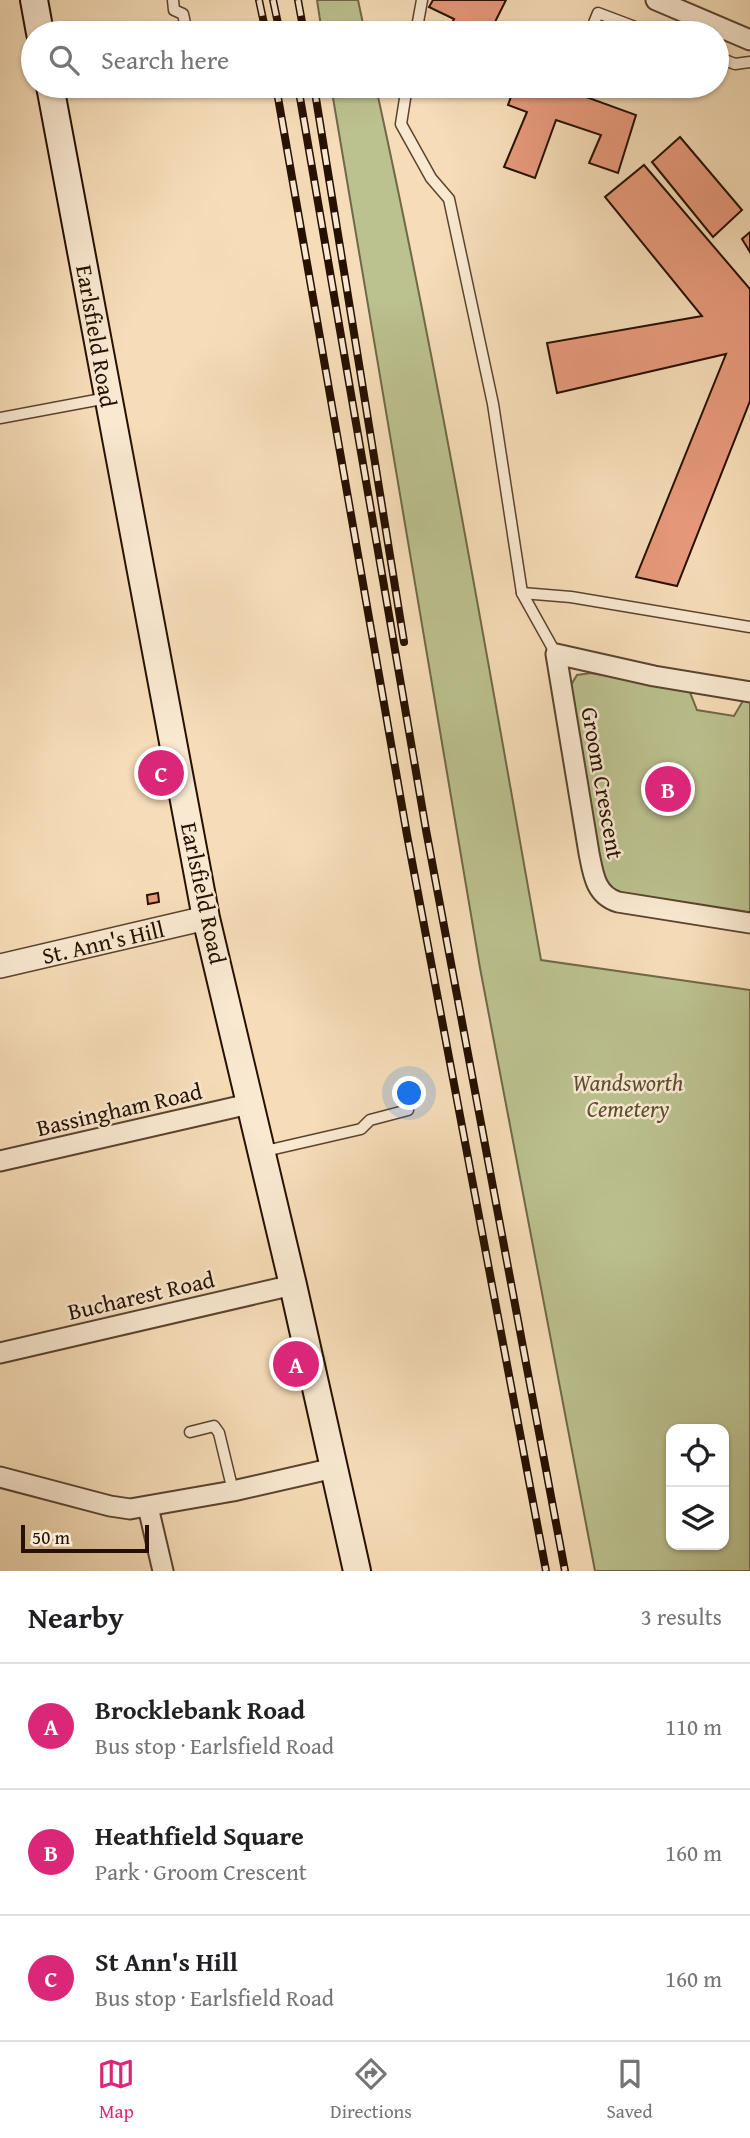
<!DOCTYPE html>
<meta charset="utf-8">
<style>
body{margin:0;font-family:"Gentium Book Plus",serif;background:#f6f6f6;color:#202124}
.controls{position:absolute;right:21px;bottom:21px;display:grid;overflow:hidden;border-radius:14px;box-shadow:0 2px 5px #0004}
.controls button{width:63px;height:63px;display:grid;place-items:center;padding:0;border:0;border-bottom:2px solid #e0e0e0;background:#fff;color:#202124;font:35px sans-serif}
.scale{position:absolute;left:21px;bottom:18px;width:128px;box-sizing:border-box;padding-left:7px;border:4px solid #261000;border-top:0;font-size:19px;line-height:24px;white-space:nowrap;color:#261000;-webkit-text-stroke:5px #f9e9d1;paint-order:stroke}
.you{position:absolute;left:410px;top:1094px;width:24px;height:24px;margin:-18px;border:5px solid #fff;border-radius:50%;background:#1a73e8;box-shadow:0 0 0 10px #1a73e833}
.badge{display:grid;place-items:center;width:46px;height:46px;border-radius:50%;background:#db2777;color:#fff;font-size:23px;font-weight:700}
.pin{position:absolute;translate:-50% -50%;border:4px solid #fff;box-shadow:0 2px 7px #0006}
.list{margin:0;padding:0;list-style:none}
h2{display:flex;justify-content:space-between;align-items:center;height:91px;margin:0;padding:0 28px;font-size:30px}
h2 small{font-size:23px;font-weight:400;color:#757577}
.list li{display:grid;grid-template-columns:46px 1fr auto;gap:21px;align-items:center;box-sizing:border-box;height:126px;padding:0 28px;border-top:2px solid #e0e0e0}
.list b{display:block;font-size:26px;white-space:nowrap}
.list p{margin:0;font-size:23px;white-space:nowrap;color:#757577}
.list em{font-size:23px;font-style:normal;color:#757577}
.icon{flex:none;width:38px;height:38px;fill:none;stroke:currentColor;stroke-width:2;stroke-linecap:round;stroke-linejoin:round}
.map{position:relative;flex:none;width:750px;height:1571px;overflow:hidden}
.search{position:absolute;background:#fff;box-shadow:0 2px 5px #0004;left:21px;right:21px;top:21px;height:77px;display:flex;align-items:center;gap:18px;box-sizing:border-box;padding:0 24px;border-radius:38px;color:#757577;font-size:26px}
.sheet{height:469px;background:#fff}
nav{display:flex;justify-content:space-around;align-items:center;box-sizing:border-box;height:98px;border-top:2px solid #e0e0e0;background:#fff;font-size:19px;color:#757577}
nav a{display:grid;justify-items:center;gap:4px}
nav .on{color:#db2777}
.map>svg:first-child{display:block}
.green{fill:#bbc18f;stroke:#706848;stroke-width:2;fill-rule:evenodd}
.building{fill:#e89a7c;stroke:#261000;stroke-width:2}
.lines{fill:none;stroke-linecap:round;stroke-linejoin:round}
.service-casing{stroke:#5a432e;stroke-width:13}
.minor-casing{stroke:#5a432e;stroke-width:23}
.tertiary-casing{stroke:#5a432e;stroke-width:26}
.secondary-casing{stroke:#261000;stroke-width:30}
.service{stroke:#f9e9d1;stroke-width:10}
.minor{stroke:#f9e9d1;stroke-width:19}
.tertiary{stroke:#f9e9d1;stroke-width:23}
.secondary{stroke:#f9e9d1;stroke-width:26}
.rail-casing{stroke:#261000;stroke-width:8}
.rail{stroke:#f9e9d1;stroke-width:5;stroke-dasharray:16;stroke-linecap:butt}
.labels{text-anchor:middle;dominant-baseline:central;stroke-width:5;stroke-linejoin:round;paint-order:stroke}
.street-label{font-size:23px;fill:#261000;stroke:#f9e9d1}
.park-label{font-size:23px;font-style:italic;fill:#5a4e32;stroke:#f9e9d1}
</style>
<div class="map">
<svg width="750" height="1571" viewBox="0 0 750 1571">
<rect width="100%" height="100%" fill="#f6ddb8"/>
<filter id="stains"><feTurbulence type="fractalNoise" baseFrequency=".00286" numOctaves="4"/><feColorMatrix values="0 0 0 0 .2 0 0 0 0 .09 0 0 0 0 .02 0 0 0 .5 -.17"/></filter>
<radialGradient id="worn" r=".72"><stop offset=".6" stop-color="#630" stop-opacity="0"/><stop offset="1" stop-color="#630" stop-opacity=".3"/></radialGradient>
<g class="green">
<path d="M317 0H358L365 33H322Z"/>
<path d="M331 86H375L379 101C441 386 490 673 541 960L750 990V1571H595L480 968ZM724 1429V1545H671V1429Z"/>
<path d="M591 673 689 690 697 710 734 716 744 699 750 700V915L622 896 606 885 598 862 571 685 577 675Z"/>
</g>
<g class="building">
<path d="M433 0H506L490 32 482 28 480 33H447L454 19 429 7Z"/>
<path d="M515 86H556L636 115 618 173 589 163 601 135 556 120 535 178 504 167 527 112 508 105Z"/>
<path d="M680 137 742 210 713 237 652 162Z"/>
<path d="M644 165 750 289V401L677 586 636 577 726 354 557 393 547 343 702 316 605 197Z"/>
<path d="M750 232V252L742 239Z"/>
<path d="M158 893 159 902 148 904 147 895Z"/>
</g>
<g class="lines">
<g class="service-casing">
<g id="service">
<path d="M173 0 174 10 183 14 187 33"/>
<path d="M416 33 422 0"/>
<path d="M590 33 598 13 651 33"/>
<path d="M717 57 735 64 750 62"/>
<path d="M407 86 401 124 431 178 449 199 493 404 522 593 556 654"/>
<path d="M0 418 107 398"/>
<path d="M522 593 571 597 750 627"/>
<path d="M261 1152 361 1129 370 1120 408 1110"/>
<path d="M190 1432 214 1426 219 1433 233 1491"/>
</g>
</g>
<g class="minor-casing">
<g id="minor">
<path d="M656 0 750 40"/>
<path d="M750 692 654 676 556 654 589 853C593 873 595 895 618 902L750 923"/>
<path d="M0 1161 249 1104"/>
<path d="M0 1353 293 1285"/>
<path d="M0 1477 110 1506 130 1509 233 1491 334 1468"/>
<path d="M148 1507 163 1571"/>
</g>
</g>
<g class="tertiary-casing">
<path id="tertiary" d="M0 966 206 918"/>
</g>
<g class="secondary-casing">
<g id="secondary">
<path d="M34 0 40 33"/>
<path d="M50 86 206 918 293 1285 357 1571"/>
</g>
</g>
<use href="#service" class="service"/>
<use href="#minor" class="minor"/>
<use href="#tertiary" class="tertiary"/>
<use href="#secondary" class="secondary"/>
<g class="rail-casing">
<g id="rail">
<path d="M259 0 266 33"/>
<path d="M273 0 280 33"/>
<path d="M298 0 304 33"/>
<path d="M276 86 407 835 546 1571"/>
<path d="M298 86 426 830 565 1571"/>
<path d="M314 86 404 642"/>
</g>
</g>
<use href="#rail" class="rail"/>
</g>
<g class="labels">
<g class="street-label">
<text transform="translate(97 336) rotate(80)">Earlsfield Road</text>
<text transform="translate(603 783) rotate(80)">Groom Crescent</text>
<text transform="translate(204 893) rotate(78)">Earlsfield Road</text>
<text transform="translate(103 942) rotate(-13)">St. Ann's Hill</text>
<text transform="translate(119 1109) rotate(-13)">Bassingham Road</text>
<text transform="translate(141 1295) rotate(-13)">Bucharest Road</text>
</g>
<g class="park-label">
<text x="628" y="1082">Wandsworth<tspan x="628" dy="26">Cemetery</tspan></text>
</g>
</g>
<rect width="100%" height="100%" filter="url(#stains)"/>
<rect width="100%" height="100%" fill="url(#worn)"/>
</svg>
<div class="controls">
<button><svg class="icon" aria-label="locate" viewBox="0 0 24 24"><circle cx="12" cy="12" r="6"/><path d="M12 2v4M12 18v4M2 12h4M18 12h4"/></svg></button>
<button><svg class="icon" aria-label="layers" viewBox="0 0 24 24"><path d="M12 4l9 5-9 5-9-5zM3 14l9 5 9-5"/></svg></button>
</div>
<div class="scale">50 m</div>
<div class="you"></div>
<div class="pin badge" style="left:296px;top:1364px">A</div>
<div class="pin badge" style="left:668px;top:789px">B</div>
<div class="pin badge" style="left:161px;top:773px">C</div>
<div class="search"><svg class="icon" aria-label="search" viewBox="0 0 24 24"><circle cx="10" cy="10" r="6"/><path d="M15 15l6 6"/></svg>Search here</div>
</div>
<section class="sheet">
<h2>Nearby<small>3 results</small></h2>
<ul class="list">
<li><span class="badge">A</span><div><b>Brocklebank Road</b><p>Bus stop · Earlsfield Road</p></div><em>110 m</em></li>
<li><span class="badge">B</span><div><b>Heathfield Square</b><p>Park · Groom Crescent</p></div><em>160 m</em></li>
<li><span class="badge">C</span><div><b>St Ann's Hill</b><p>Bus stop · Earlsfield Road</p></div><em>160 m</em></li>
</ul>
</section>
<nav>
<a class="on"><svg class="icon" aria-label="map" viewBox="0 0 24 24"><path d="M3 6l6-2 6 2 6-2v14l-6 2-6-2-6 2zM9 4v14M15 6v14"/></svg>Map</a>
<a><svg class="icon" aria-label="directions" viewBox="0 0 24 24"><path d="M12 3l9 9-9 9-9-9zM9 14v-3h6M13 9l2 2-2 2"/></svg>Directions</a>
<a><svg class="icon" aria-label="saved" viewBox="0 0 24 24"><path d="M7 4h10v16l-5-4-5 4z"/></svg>Saved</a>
</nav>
